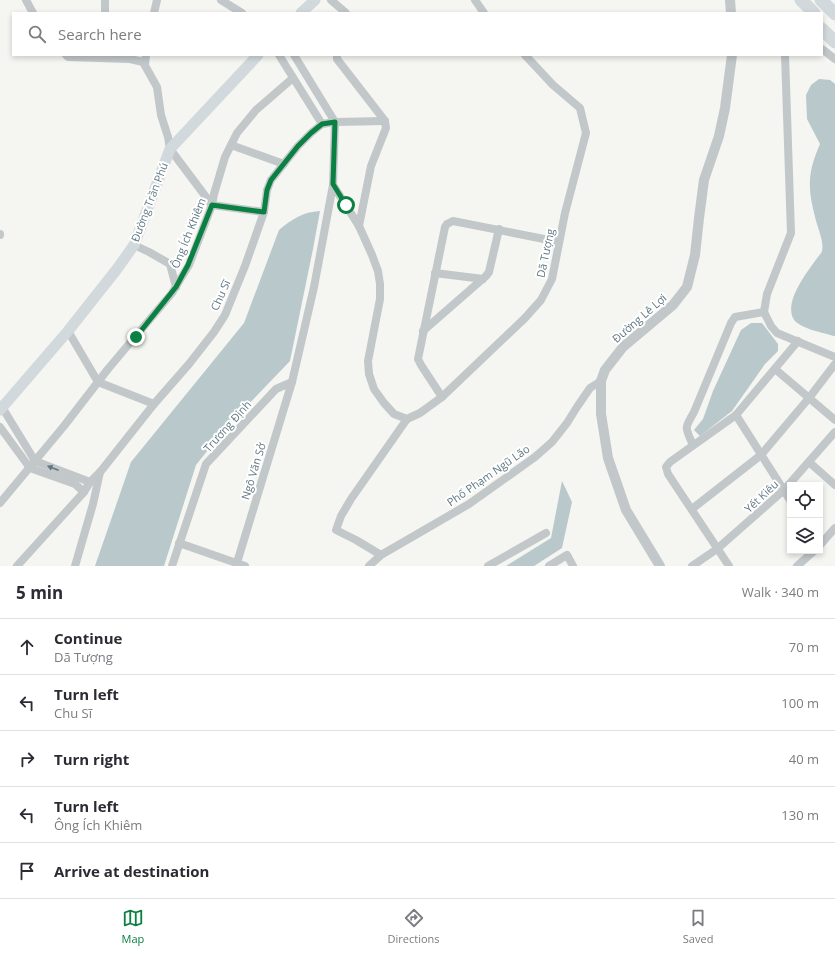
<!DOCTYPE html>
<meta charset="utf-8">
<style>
body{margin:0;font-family:"Open Sans",sans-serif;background:#f2f2f3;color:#2b2b33}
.controls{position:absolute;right:12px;bottom:12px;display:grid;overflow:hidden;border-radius:0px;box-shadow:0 2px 6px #0003}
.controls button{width:36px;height:36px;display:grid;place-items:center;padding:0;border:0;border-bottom:1px solid #e1e1e2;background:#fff;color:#2b2b33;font:20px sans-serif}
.stop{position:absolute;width:12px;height:12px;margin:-9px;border:3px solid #0b8043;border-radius:50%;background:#fff}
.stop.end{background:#0b8043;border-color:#fff;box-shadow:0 1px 4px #0008}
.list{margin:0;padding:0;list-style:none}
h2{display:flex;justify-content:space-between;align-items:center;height:52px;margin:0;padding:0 16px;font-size:17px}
h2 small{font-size:13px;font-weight:400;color:#7c7c81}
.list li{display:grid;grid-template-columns:26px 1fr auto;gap:12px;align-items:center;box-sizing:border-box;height:56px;padding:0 16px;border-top:1px solid #e1e1e2}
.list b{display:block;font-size:15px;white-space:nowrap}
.list p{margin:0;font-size:13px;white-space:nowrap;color:#7c7c81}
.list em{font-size:13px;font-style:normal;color:#7c7c81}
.icon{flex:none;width:22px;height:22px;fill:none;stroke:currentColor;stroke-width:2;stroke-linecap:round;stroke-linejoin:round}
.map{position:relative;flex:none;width:835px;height:566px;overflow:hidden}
.search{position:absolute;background:#fff;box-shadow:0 2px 6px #0003;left:12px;right:12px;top:12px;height:44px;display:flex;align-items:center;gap:10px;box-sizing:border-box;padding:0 14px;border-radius:0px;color:#7c7c81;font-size:15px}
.sheet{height:332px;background:#fff}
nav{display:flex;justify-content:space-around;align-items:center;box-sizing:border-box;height:56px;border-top:1px solid #e1e1e2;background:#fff;font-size:11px;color:#7c7c81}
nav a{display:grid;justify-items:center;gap:2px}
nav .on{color:#0b8043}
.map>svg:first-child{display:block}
.water{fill:#b8c8cb}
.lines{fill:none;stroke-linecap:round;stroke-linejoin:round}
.minor{stroke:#c2c7c9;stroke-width:8}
.tertiary{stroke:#c2c7c9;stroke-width:10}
.secondary{stroke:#d2d9dc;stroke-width:11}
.primary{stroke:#d2d9dc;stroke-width:13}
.oneway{fill:#617984}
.route{stroke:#0b8043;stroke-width:5}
.labels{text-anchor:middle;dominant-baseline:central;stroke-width:4;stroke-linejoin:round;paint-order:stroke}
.street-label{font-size:11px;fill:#617984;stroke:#fff}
</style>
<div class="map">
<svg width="835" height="566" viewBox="0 0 835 566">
<rect width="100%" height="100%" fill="#f5f5f1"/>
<g class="water">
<path d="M819 79 830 80 835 84V336H834C824 333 797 328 793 318 785 301 805 275 815 261 817 258 821 254 822 251 824 243 819 231 817 224 808 191 806 176 820 144L807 119 806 95 811 85Z"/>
<path d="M320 211 313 249 290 361 223 431 196 465 164 566H95L131 462 244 323 279 230C292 219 303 212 320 211Z"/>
<path d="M751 323H762L778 344V351L765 364 732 411 700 436 694 430 703 419 713 391 741 330Z"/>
<path d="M562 481 572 502 562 548 534 566H506L551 538Z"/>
</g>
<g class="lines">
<g class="minor">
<path d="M26 0 33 13"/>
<path d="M221 0 242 13"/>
<path d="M331 0 346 13"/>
<path d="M475 0 484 13"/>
<path d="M105 13V0"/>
<path d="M154 13 157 0"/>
<path d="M822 49 835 59"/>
<path d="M66 55 68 57 130 59 143 62 157 87 161 115 168 137 170 149 212 205 264 212"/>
<path d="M279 55 322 124"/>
<path d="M294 55 335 122 333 185 359 226 372 255 378 271 380 284V299L368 361 369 374 374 389 384 403 394 414 407 419"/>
<path d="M337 55V59L385 121 386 128 371 166 359 226"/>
<path d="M785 55 791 233 767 294 764 312 771 326 777 333 835 357"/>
<path d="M145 65 146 55"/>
<path d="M231 145 284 164"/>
<path d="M0 235V234"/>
<path d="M134 245 149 252 170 264 176 287"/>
<path d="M435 273 483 279"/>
<path d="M68 331 98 382 154 404"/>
<path d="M423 331 486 276 489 272 499 229"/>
<path d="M775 369 835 420"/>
<path d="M442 397 421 365 418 359 445 227 447 224 453 221 559 242"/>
<path d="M0 405 2 407 35 461 90 482"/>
<path d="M736 415 790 500"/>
<path d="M0 427 30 468 75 484 84 492"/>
<path d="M693 445C685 427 684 429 694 412L731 323 735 317 764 312"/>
<path d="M809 462 835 485"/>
<path d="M0 503 64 426 108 369 172 293 189 265 212 205 214 194 225 157 237 133 256 110 293 78"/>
<path d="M692 509 761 455 809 398 835 364"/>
<path d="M179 543 245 566"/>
<path d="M820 545 835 528"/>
<path d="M381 555 356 540 336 530 341 516 351 499 407 419 420 413 442 397 525 318 541 300 552 279 565 213 586 133 580 108 553 85 525 55"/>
<path d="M17 566 84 492 90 482 101 471 154 404 189 364 214 332 225 315 245 266 264 212 267 190 271 180 298 146 311 133 322 124 335 122 385 121"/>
<path d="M75 566 93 504 100 472"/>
<path d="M172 566 206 464 276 389 292 382"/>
<path d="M236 566 292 382 314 287 333 185"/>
<path d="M369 566 381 555 469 504 535 457 552 442 567 423 577 407 590 388 601 381"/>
<path d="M488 566 546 533"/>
<path d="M549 566 567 555 573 566"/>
<path d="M692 566 717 549 784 490 835 432"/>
<path d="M729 566 668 474 666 467 670 462 736 415 798 341"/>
<path d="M797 566 814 551"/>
</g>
<g class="tertiary">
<path d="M730 0 731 13"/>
<path d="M660 566 626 510 608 458 601 414V381L605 370 623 347 673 305 687 287 695 255 699 218 704 180 719 136 725 108 732 55"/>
</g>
<g class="secondary">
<path d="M301 13 315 0"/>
<path d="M0 410 68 331 117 269 134 245 170 149 258 55"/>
</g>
<g class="primary">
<path d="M801 0 814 13"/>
<path d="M821 0 835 14"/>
<path d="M822 29 835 42"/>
</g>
</g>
<defs><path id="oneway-solid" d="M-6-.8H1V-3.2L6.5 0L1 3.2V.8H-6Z"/></defs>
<use class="oneway" href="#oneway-solid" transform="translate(53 468) rotate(-159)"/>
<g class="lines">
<path class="route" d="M136 337 176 287 188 265 212 205 264 212 267 190 271 180 298 146 311 133 322 124 335 122 333 184 346 205"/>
</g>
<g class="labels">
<g class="street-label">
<text transform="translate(149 202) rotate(-69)">Đường Trần Phú</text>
<text transform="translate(188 233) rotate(-68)">Ông Ích Khiêm</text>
<text transform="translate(545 253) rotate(-78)">Dã Tượng</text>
<text transform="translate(220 295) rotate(-66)">Chu Sĩ</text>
<text transform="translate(639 318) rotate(-41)">Đường Lê Lợi</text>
<text transform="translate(227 426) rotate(-48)">Trương Định</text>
<text transform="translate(253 471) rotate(-73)">Ngô Văn Sở</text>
<text transform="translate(488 475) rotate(-35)">Phố Phạm Ngũ Lão</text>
<text transform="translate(761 496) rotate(-43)">Yết Kiêu</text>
</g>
</g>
</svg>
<div class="controls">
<button><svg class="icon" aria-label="locate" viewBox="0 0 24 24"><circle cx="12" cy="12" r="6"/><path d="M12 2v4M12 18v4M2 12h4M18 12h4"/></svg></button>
<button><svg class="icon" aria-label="layers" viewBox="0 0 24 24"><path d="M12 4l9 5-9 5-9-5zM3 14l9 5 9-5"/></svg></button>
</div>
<div class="stop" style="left:346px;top:205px"></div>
<div class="stop end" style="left:136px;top:337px"></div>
<div class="search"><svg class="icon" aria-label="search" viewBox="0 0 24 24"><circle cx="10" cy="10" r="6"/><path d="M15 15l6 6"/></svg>Search here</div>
</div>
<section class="sheet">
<h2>5 min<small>Walk · 340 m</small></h2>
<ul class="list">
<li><svg class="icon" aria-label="ahead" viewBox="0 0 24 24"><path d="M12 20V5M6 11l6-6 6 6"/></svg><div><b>Continue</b><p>Dã Tượng</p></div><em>70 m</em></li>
<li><svg class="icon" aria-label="left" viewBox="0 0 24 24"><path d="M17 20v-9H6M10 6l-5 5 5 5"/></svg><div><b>Turn left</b><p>Chu Sĩ</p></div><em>100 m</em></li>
<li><svg class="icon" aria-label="right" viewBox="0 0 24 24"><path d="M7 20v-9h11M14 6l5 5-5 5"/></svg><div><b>Turn right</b></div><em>40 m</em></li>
<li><svg class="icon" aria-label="left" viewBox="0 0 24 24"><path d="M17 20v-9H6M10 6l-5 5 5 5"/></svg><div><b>Turn left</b><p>Ông Ích Khiêm</p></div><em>130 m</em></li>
<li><svg class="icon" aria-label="arrive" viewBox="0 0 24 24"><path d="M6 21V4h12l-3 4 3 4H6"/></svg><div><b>Arrive at destination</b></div></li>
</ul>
</section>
<nav>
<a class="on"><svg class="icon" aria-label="map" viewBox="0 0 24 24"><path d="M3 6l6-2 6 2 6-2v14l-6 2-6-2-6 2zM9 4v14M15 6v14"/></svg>Map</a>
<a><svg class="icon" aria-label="directions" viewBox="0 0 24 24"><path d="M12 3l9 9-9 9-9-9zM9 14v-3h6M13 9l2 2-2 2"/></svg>Directions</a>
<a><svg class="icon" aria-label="saved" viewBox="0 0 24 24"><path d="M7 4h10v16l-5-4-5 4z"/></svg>Saved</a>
</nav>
